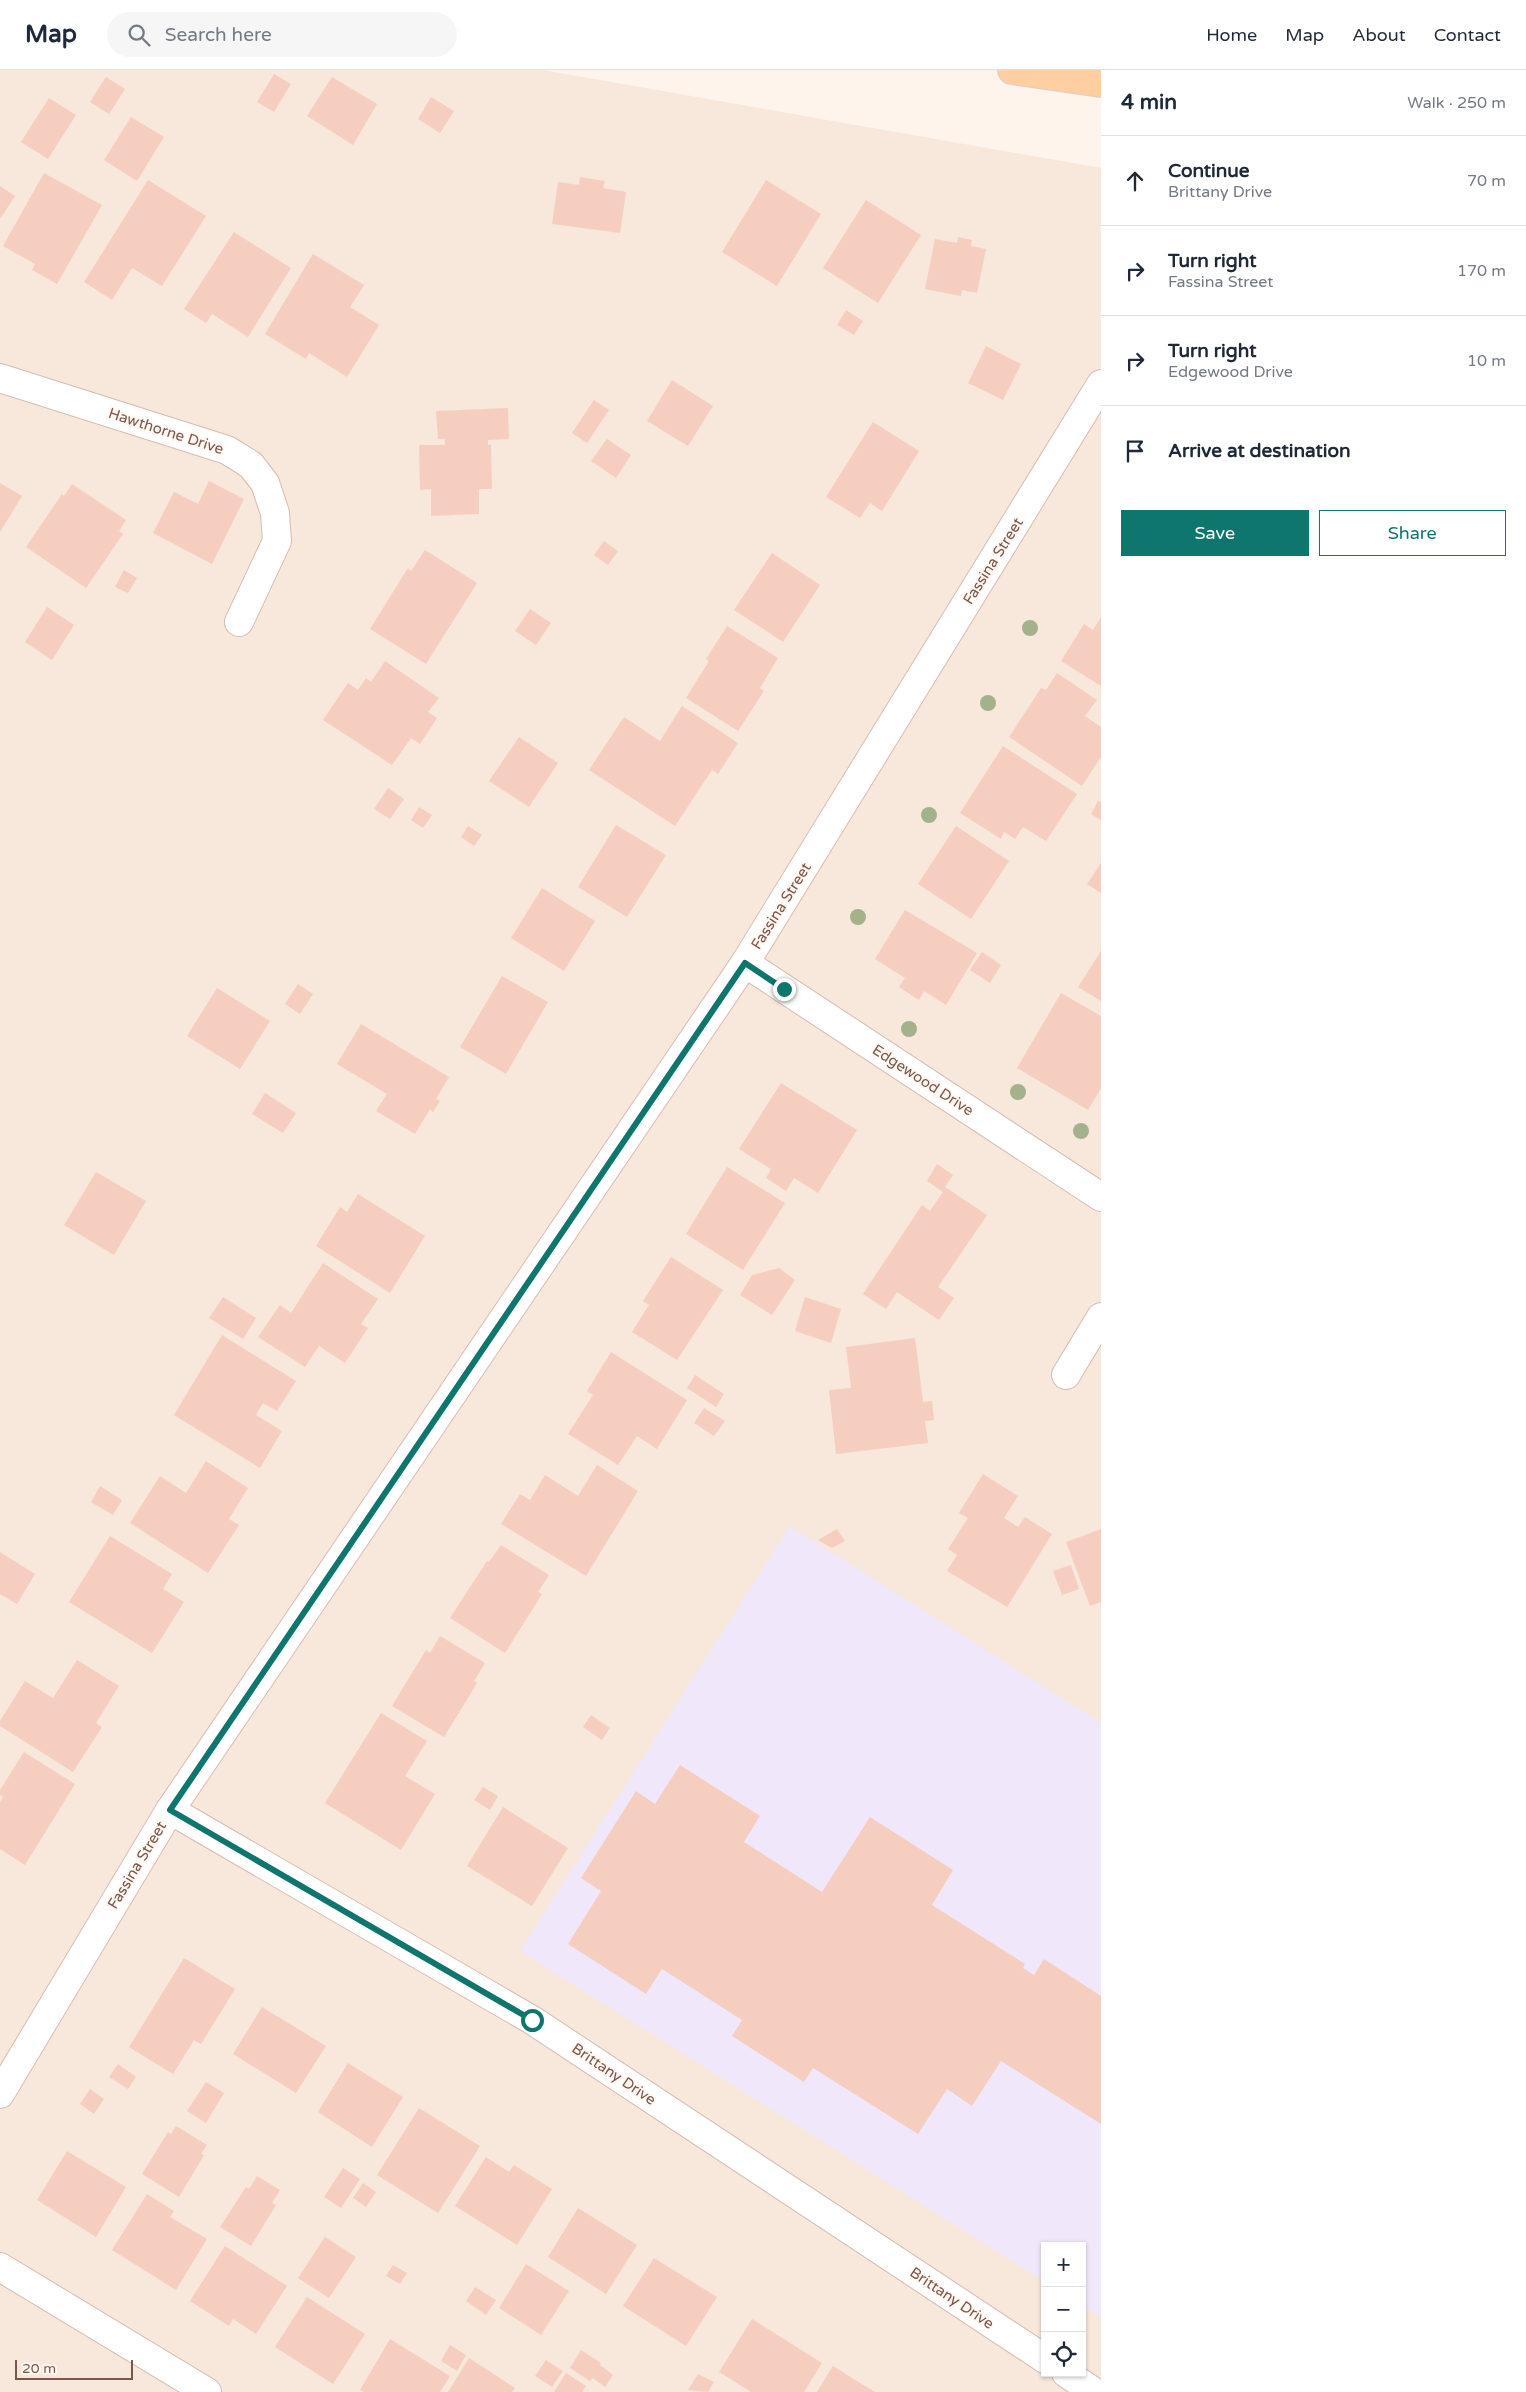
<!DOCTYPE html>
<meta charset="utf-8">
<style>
body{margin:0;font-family:"Varela Round",sans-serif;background:#f6f6f7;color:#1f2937}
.controls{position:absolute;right:15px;bottom:15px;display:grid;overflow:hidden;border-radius:0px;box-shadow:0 1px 4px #0004}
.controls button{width:45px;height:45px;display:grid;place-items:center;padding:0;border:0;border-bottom:1px solid #e0e1e3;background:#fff;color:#1f2937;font:25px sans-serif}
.scale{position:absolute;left:15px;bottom:12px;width:118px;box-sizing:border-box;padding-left:5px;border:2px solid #7c554b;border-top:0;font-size:14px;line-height:18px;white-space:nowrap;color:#7c554b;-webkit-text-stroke:4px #fff8f3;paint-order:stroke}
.stop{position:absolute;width:15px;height:15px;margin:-11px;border:4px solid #0f766e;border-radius:50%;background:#fff}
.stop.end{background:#0f766e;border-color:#fff;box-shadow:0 1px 5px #0008}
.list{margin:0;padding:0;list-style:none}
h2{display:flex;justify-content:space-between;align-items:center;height:65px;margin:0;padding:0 20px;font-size:21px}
h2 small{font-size:16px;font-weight:400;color:#747a83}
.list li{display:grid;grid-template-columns:32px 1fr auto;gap:15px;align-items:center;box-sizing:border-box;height:90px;padding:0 20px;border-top:1px solid #e0e1e3}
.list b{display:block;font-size:19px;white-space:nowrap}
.list p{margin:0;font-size:16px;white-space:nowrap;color:#747a83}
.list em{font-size:16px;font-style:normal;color:#747a83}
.actions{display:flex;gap:10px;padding:15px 20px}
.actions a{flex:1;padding:11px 0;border:1px solid #0f766e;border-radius:0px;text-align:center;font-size:18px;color:#0f766e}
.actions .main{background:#0f766e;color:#fff}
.icon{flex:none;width:28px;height:28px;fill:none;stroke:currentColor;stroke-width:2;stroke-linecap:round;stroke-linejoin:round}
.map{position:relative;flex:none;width:1101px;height:2322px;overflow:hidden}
header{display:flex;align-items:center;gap:30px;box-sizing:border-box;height:70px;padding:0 25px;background:#fff;border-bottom:1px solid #e0e1e3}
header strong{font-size:24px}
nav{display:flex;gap:28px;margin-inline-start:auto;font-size:18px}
.search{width:350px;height:45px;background:#f6f6f7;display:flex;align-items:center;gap:12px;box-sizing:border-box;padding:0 18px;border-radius:28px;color:#747a83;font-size:19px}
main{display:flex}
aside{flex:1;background:#fff}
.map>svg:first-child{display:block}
.residential{fill:#f8e7db;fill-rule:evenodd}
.education{fill:#f1e7fb}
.building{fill:#f5cec0}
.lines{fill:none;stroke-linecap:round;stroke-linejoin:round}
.street-casing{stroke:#d4bcb1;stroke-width:30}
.secondary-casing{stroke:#dabdb1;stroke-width:30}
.primary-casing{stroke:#dacfcd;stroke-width:30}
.street{stroke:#fff;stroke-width:28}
.secondary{stroke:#fff;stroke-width:28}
.primary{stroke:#ffcea1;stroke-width:28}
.tree{fill:#a4b28c}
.route{stroke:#0f766e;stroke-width:6}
.labels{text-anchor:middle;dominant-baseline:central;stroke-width:4;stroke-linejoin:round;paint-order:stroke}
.street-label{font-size:15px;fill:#7c554b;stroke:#fff8f3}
</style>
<header>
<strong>Map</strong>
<div class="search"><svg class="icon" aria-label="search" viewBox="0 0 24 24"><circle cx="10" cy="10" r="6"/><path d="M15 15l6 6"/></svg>Search here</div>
<nav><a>Home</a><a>Map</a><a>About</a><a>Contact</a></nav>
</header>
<main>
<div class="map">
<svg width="1101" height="2322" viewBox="0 0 1101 2322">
<rect width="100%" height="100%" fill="#fef4eb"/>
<path class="residential" d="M0 0H543L1101 98V2322H0ZM1045 2176H1082V2303H1045Z"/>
<path class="education" d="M790 1456 1101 1653V2248L1082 2236V2176H1045V2212L520 1881Z"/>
<g class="building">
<path d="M274 4 291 14 274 42 257 32Z"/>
<path d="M106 7 125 19 109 44 90 32Z"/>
<path d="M332 7 377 34 353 75 307 46Z"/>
<path d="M431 27 454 41 440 63 418 49Z"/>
<path d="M49 28 76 45 48 89 21 72Z"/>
<path d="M131 47 164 67 137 111 104 90Z"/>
<path d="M44 103 102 135 57 214 32 200 35 194 3 176Z"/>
<path d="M580 107 605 111 603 118 626 122 620 163 552 154 558 112 579 115Z"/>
<path d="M148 110 206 146 162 216 132 198 112 230 84 212Z"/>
<path d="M766 110 821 144 777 216 722 182Z"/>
<path d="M0 116 15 126 0 149Z"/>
<path d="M866 130 921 165 878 233 823 198Z"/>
<path d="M234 162 291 198 248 267 212 244 206 253 184 239Z"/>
<path d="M958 167 972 170 971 176 986 179 977 223 962 220 961 226 925 219 935 169 957 173Z"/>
<path d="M313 184 364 215 350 237 379 255 347 307 309 283 306 289 265 264Z"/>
<path d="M846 240 863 251 854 265 837 255Z"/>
<path d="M986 276 1021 294 1003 330 968 313Z"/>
<path d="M672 310 713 336 688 376 647 351Z"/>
<path d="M594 330 609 340 587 373 572 363Z"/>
<path d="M508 338 509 369 488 370V375H491L492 419H479V444L431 446V419L420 420 419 375H445V369H438L436 341Z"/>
<path d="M873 352 919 381 882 441 870 433 860 448 826 427Z"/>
<path d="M607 369 631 385 616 408 591 391Z"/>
<path d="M209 411 244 429 212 494 153 463 174 422 198 434Z"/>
<path d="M0 413 22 426 0 462Z"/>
<path d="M72 414 126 450 119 461 123 464 86 518 26 477 62 424 64 426Z"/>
<path d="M604 471 618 481 608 495 594 485Z"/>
<path d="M425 480 477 513 426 594 370 559 408 498 411 501Z"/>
<path d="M772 483 820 515 783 572 734 540Z"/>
<path d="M124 500 137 508 128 523 115 517Z"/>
<path d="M47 537 74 555 52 590 25 572Z"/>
<path d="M530 539 551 553 536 575 515 561Z"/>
<path d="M1101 547V616L1061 591 1084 554 1093 560Z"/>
<path d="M727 556 778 588 760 618 764 621 738 661 686 628 709 591 706 589Z"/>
<path d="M385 591 439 628 428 642 437 648 420 674 411 668 392 695 323 650 348 613 358 620 366 608 371 612Z"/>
<path d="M1057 603 1097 630 1085 646 1101 657V687L1082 716 1009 667 1041 618 1046 620Z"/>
<path d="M682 636 738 673 718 704 712 700 675 756 589 700 624 647 660 671Z"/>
<path d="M519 667 558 693 529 737 489 711Z"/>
<path d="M1003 676 1077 724 1046 771 1023 757 1015 769 1004 762 1001 769 960 743Z"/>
<path d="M388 718 404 729 390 749 374 739Z"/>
<path d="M1098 731 1101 732V750L1091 744Z"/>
<path d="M419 737 432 745 423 758 411 750Z"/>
<path d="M616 755 666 785 627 847 578 817Z"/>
<path d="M468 756 482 765 474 776 461 767Z"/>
<path d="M956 756 1009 791 971 849 918 814Z"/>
<path d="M1101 793V823L1087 814Z"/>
<path d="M542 818 595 851 564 901 511 868Z"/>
<path d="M905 840 977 883 946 935 924 921 919 930 899 917 905 908 875 889Z"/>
<path d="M1101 881V931L1078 917Z"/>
<path d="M982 882 1001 895 990 913 970 900Z"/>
<path d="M502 906 548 932 506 1004 460 977Z"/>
<path d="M298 914 313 924 300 944 285 934Z"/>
<path d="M217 918 270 951 240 999 187 966Z"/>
<path d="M1061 923 1101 946V1018L1088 1040 1017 998Z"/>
<path d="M361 954 449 1007 436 1029 440 1031 433 1042 430 1039 415 1064 376 1041 387 1024 337 994Z"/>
<path d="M781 1013 857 1060 818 1123 794 1108 786 1121 766 1108 771 1099 739 1079Z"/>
<path d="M265 1023 296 1043 283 1063 252 1044Z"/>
<path d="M937 1094 953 1105 945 1117 987 1145 938 1217 954 1228 939 1250 897 1222 886 1239 863 1224 922 1135 930 1141 943 1122 927 1111Z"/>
<path d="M727 1097 785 1133 743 1200 686 1164Z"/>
<path d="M96 1102 146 1131 114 1185 64 1155Z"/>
<path d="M358 1124 425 1166 390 1223 316 1176 340 1137 347 1142Z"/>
<path d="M671 1187 723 1220 677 1290 632 1262 649 1235 643 1231Z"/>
<path d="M323 1193 378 1229 361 1254 368 1258 345 1293 319 1276 305 1297 258 1267 280 1235 291 1243Z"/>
<path d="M779 1198 795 1210 772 1245 740 1225 752 1205Z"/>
<path d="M223 1227 256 1248 243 1269 209 1248Z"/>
<path d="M805 1227 841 1239 831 1273 795 1261Z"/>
<path d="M222 1265 296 1311 277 1341 263 1333 256 1345 282 1361 260 1398 174 1345Z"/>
<path d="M915 1268 923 1332 932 1331 934 1350 925 1351 928 1373 836 1384 829 1320 851 1318 846 1277Z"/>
<path d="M611 1282 687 1330 657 1379 637 1366 618 1395 568 1364 593 1325 587 1321Z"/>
<path d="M695 1305 724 1324 716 1337 687 1318Z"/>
<path d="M704 1338 725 1351 714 1366 694 1353Z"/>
<path d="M206 1391 248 1418 229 1449 239 1455 208 1503 130 1453 160 1406 186 1423Z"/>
<path d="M597 1395 638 1421 586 1506 501 1454 520 1424 530 1430 545 1405 578 1426Z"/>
<path d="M983 1404 1018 1426 1004 1448 1018 1457 1025 1447 1052 1464 1007 1537 947 1501 957 1485 948 1479 968 1448 959 1443Z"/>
<path d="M100 1416 122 1430 113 1445 91 1432Z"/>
<path d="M837 1459 845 1471 832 1478 818 1470Z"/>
<path d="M1101 1459V1532L1090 1536 1066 1472Z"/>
<path d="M110 1466 172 1504 163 1519 184 1532 152 1583 69 1532Z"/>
<path d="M501 1475 549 1505 538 1522 542 1524 505 1583 450 1548 487 1491 489 1492Z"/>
<path d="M0 1482 35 1504 17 1534 0 1524Z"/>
<path d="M1071 1495 1079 1519 1062 1525 1053 1501Z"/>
<path d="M440 1566 485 1593 474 1611 477 1613 444 1667 392 1636 426 1580 430 1583Z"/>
<path d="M77 1590 119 1616 96 1653 102 1657 73 1702 0 1656V1651L25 1611 53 1628Z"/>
<path d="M381 1643 427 1671 405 1706 435 1724 401 1780 325 1733Z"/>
<path d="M591 1645 610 1658 602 1670 583 1657Z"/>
<path d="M24 1682 75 1714 25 1795 0 1779V1732L3 1727 0 1725V1720Z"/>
<path d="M680 1695 760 1746 744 1772 822 1822 870 1747 953 1800 932 1835 1025 1894 1023 1898 1034 1905 1044 1889 1101 1926V2054L1001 1991 972 2036 947 2019 918 2064 813 1998 804 2012 732 1966 742 1950 662 1899 646 1924 568 1874 601 1821 581 1808 636 1721 655 1734Z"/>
<path d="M483 1717 498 1726 490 1740 474 1730Z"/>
<path d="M503 1737 568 1778 532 1836 467 1796Z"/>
<path d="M184 1888 235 1919 201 1974 194 1970 173 2004 129 1977Z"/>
<path d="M262 1937 326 1976 296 2023 233 1984Z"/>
<path d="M348 1993 403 2027 372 2077 318 2042Z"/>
<path d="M118 1994 136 2007 128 2019 109 2007Z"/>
<path d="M206 2012 224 2023 206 2053 187 2041Z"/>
<path d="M90 2019 104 2029 94 2044 80 2034Z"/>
<path d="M419 2038 480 2076 438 2143 377 2105Z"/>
<path d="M176 2056 207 2075 201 2084 204 2085 179 2127 142 2104 168 2062 171 2064Z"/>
<path d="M67 2081 126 2117 96 2167 37 2130Z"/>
<path d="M486 2087 509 2102 514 2095 552 2119 517 2175 455 2136Z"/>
<path d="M343 2098 360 2109 341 2138 324 2127Z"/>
<path d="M257 2106 280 2120 272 2133 276 2135 251 2176 220 2157 246 2117 249 2119Z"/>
<path d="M363 2113 376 2122 366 2137 353 2128Z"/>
<path d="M147 2124 174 2141 170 2147 207 2169 176 2220 112 2180Z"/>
<path d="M578 2138 637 2175 606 2224 548 2187Z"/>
<path d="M325 2167 356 2187 329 2228 298 2208Z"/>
<path d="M225 2176 287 2216 256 2264 233 2249 229 2256 190 2231Z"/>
<path d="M654 2188 717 2227 686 2276 623 2236Z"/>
<path d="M526 2194 569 2221 541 2265 499 2238Z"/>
<path d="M393 2195 407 2203 400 2214 386 2206Z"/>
<path d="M475 2217 496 2230 486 2245 466 2231Z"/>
<path d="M307 2227 365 2264 333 2314 275 2277Z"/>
<path d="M752 2249 822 2293 804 2322H751L719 2302Z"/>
<path d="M390 2269 450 2306 440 2322H364L360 2320Z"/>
<path d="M450 2275 466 2285 457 2301 441 2291Z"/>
<path d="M581 2280 601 2293 600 2295 613 2305 605 2317 593 2308 590 2311 570 2298Z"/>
<path d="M469 2288 515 2318 512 2322H448Z"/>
<path d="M546 2290 563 2301 552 2317 535 2306Z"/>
<path d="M833 2296 860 2313 875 2322H817Z"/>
<path d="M566 2303 586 2316 582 2322H554Z"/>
<path d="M698 2304 714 2312 708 2322 688 2320Z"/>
</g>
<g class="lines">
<g class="street-casing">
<g id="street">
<path d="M0 308 227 380 251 395 265 413 275 443 277 471 239 552"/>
<path d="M745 893 1101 1127"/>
<path d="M1066 1305 1101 1247"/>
<path d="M170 1740 532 1950 1045 2289"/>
<path d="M0 2197 207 2322"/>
<path d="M1066 2303 1094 2322"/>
</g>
</g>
<g class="secondary-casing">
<path id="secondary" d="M0 2024 170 1740 745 893 1101 314"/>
</g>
<g class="primary-casing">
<path id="primary" d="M1012 0 1101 13"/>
</g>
<use href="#street" class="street"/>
<use href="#secondary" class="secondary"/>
<use href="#primary" class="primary"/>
</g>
<g class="tree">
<circle cx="1030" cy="558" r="8"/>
<circle cx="988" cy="633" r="8"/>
<circle cx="929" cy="745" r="8"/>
<circle cx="858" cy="847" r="8"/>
<circle cx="909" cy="959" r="8"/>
<circle cx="1018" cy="1022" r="8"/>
<circle cx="1081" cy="1061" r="8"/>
</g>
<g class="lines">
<path class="route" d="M532 1950 170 1740 745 893 784 919"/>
</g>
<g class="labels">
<g class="street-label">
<text transform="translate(166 361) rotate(18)">Hawthorne Drive</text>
<text transform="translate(993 491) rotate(-58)">Fassina Street</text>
<text transform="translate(781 836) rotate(-58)">Fassina Street</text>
<text transform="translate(923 1010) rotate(33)">Edgewood Drive</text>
<text transform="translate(137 1795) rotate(-59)">Fassina Street</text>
<text transform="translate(614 2004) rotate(34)">Brittany Drive</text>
<text transform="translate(952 2228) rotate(34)">Brittany Drive</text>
</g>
</g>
</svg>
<div class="controls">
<button>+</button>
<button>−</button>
<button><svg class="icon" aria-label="locate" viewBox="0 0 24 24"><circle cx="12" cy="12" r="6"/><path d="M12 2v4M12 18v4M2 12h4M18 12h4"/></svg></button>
</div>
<div class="scale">20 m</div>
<div class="stop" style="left:532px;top:1950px"></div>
<div class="stop end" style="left:784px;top:919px"></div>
</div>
<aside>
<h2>4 min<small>Walk · 250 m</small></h2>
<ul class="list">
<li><svg class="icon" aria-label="ahead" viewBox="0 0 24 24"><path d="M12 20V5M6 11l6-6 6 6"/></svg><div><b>Continue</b><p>Brittany Drive</p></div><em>70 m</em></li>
<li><svg class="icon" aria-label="right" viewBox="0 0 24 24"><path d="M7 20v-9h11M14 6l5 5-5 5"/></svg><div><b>Turn right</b><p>Fassina Street</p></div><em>170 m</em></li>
<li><svg class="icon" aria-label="right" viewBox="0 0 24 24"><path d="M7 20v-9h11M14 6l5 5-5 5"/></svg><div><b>Turn right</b><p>Edgewood Drive</p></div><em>10 m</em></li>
<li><svg class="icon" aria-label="arrive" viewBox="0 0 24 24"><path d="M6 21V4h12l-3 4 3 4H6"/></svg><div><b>Arrive at destination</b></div></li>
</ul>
<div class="actions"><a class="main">Save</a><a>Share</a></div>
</aside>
</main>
